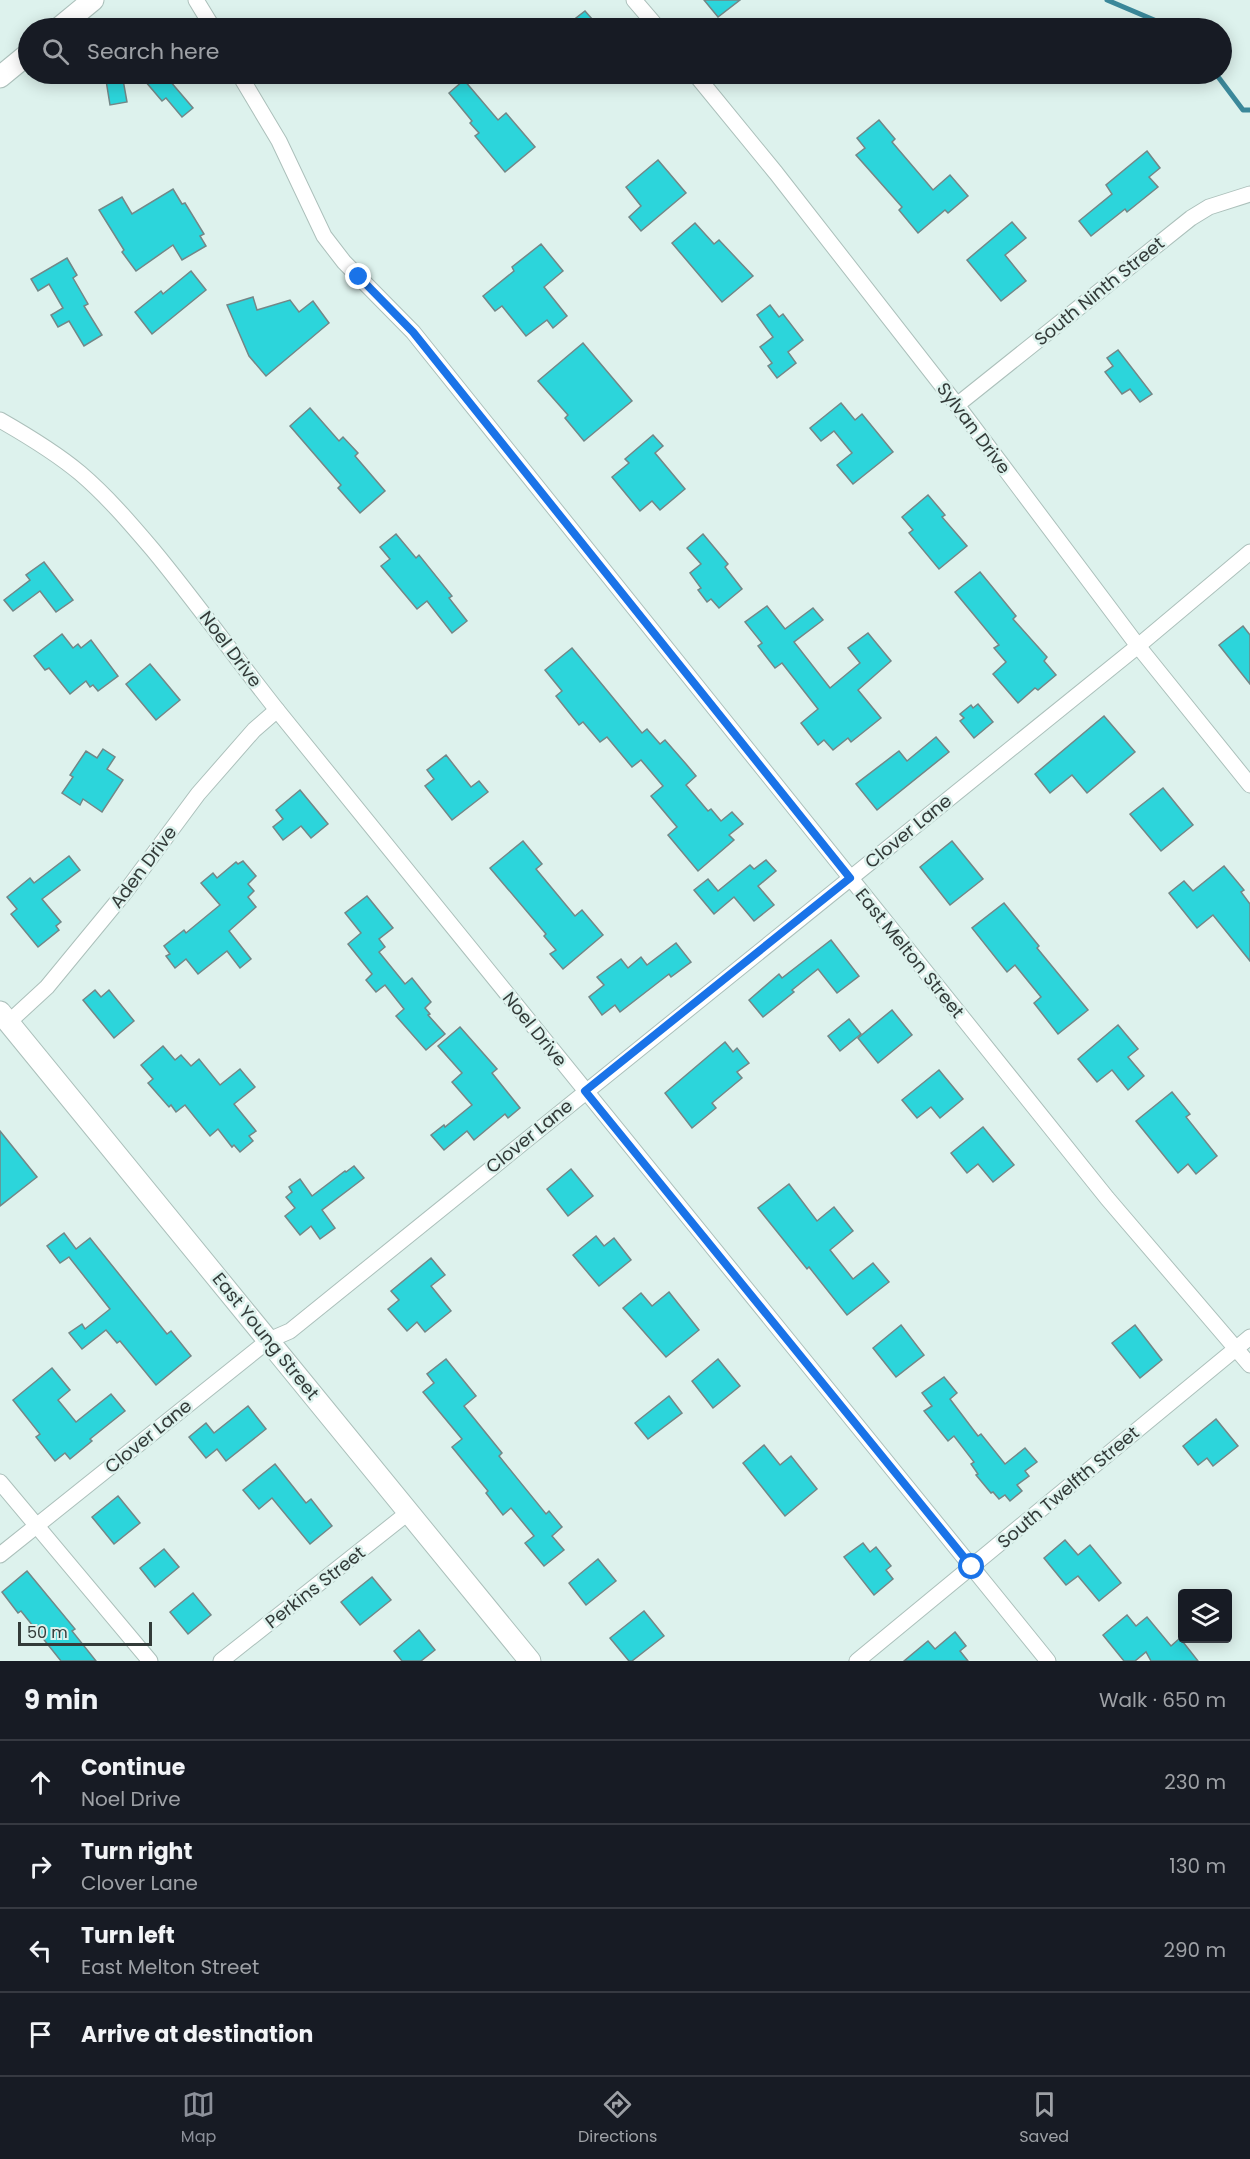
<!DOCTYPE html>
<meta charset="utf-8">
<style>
body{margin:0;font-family:Poppins,sans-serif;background:#20242c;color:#f1f3f6}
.controls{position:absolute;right:18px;bottom:18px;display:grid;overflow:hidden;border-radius:6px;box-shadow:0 3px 15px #0003}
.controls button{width:54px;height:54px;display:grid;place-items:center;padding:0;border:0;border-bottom:2px solid #363941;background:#171b24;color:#f1f3f6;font:30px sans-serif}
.scale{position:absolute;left:18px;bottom:15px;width:134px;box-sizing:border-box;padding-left:6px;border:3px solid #333b39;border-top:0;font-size:16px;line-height:21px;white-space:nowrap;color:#333b39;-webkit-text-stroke:4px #ddf2ed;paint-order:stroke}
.stop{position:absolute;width:18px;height:18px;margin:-14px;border:4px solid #1a73e8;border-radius:50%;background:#fff}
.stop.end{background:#1a73e8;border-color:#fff;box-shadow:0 2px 6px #0008}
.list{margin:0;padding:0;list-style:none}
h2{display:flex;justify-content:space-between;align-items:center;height:78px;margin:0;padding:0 24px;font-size:26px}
h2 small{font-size:20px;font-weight:400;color:#9ea1a6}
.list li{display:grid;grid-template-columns:39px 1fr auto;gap:18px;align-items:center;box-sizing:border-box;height:84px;padding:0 24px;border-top:2px solid #363941}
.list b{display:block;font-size:22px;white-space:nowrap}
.list p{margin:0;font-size:20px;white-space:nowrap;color:#9ea1a6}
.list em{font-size:20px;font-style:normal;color:#9ea1a6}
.icon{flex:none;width:33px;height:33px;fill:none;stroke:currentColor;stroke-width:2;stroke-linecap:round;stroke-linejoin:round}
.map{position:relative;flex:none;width:1250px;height:1661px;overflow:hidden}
.search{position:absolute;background:#171b24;box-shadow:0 3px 15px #0003;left:18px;right:18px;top:18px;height:66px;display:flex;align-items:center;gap:15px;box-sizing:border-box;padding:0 21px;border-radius:33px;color:#9ea1a6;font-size:22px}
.sheet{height:414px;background:#171b24}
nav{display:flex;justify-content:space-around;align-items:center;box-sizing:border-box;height:84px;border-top:2px solid #363941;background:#171b24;font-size:16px;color:#9ea1a6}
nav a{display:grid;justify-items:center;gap:3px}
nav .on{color:#8c9099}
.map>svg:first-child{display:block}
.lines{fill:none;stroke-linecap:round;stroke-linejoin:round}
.stream{stroke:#3b889a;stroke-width:5}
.building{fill:#2cd5db;stroke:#738787;stroke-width:1.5}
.street-casing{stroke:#acc0bb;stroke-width:17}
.secondary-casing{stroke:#acc0bb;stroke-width:23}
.street{stroke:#fff;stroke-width:15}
.secondary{stroke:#fff;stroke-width:21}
.route{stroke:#1a73e8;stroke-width:8}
.labels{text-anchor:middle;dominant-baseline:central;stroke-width:5;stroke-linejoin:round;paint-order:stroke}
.street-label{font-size:18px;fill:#333b39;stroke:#ddf2ed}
</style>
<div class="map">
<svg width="1250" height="1661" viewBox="0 0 1250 1661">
<rect width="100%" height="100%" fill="#ddf2ed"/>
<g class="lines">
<g class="stream">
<path d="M1107 0 1173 28"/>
<path d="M1216 74 1243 110H1250"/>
</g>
</g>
<g class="building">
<path d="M704 0H740L718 17Z"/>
<path d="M585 11 600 28H563Z"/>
<path d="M105 74H122L127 102 110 105Z"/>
<path d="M139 74H164L193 108 182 117 166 98 162 101Z"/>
<path d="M464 80 498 120 506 113 535 147 505 172 475 136 479 133 470 123 472 121 449 93Z"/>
<path d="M879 120 895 139 892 142 933 190 950 175 968 196 948 213 945 210 918 233 899 210 902 207 856 155 865 148 857 138Z"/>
<path d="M1147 151 1160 168 1149 177 1158 187 1127 212 1125 209 1091 236 1079 221 1112 194 1106 185Z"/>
<path d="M658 160 686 193 641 231 629 217 641 206 626 187Z"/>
<path d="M173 189 182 204 185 203 204 234 200 236 206 246 182 260 173 245 136 271 122 252 124 250 99 210 122 197 132 214Z"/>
<path d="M1012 222 1026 238 1005 255 1026 281 1001 301 967 260Z"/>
<path d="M695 223 714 244 719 240 753 276 722 302 672 243Z"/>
<path d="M541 244 563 271 544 287 567 316 553 328 547 320 526 336 502 306 495 311 483 296 514 271 512 267Z"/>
<path d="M67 258 77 275 73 278 88 304 84 306 102 335 84 346 69 321 58 327 51 315 63 308 49 284 38 291 31 279Z"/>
<path d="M191 271 206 290 152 334 135 312 161 291 163 294Z"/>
<path d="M253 297 257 310 290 300 299 312 313 301 329 323 266 376 249 356 227 305Z"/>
<path d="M770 305 779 317 783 314 803 340 788 352 796 363 777 378 768 366 772 363 760 347 773 337 757 315Z"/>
<path d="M583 343 632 401 584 441 565 418 568 415 538 381Z"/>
<path d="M1118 350 1152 394 1140 402 1130 389 1122 394 1105 372 1113 366 1107 358Z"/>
<path d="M841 403 855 420 862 414 893 452 853 484 837 465 852 453 834 431 821 441 810 428Z"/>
<path d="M310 408 339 441 343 437 358 453 355 456 385 491 360 513 338 488 341 485 290 426Z"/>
<path d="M653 435 663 446 655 453 685 489 660 510 652 501 640 511 612 477 629 463 625 459Z"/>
<path d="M928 495 945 515 942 517 967 546 939 569 909 533 913 530 902 517Z"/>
<path d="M396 534 416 558 419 555 452 596 449 598 467 621 452 633 427 601 417 609 381 566 390 559 380 547Z"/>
<path d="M703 534 728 564 725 567 742 589 719 608 711 599 707 602 698 590 701 588 690 573 701 564 687 548Z"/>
<path d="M44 562 73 600 56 612 40 591 13 611 4 600 30 580 26 575Z"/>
<path d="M980 572 1016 616 1013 619 1047 657 1044 661 1056 675 1038 690 1035 688 1018 703 993 674 1006 662 994 648 999 645 955 592Z"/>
<path d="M767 606 785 629 813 608 823 620 794 642 830 688 860 663 848 648 868 633 891 661 858 690 881 718 851 742 848 738 833 750 824 740 818 745 801 723 818 709 782 663 775 668 758 646 762 643 745 622Z"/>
<path d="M1243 626 1250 635V684L1219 645Z"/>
<path d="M62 634 73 648 78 644 81 648 91 640 118 676 98 691 93 685 90 687 86 681 70 694 49 668 45 670 34 656Z"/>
<path d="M572 648 642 733 647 729 660 744 665 740 686 764 696 776 686 785 708 811 711 809 721 821 732 812 743 824 729 835 734 840 698 871 668 835 677 827 651 796 663 786 641 760 632 767 607 737 600 742 583 722 579 725 556 696 562 691 545 670Z"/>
<path d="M150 664 180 700 156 720 126 684Z"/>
<path d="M978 704 993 722 974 738 960 721 964 718 960 714 971 705 973 708Z"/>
<path d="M1104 716 1135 752 1087 793 1072 775 1050 793 1035 774Z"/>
<path d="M936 737 949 752 877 810 856 784 899 751 907 761Z"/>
<path d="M103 749 115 757 107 769 123 780 102 812 83 799 80 805 62 793 73 777 70 775 86 751 97 758Z"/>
<path d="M446 755 471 787 479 781 488 792 452 820 425 786 434 779 427 770Z"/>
<path d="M1163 788 1193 825 1161 851 1130 814Z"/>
<path d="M300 790 328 824 311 838 301 826 283 840 273 827 283 819 276 810Z"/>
<path d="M523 841 542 864 536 869 575 916 582 910 603 935 563 969 550 954 556 950 544 936 546 934 490 868Z"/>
<path d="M952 841 983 879 950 905 920 867Z"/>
<path d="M69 856 80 870 42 899 61 922 56 926 59 930 38 947 11 914 17 909 7 897 30 878 34 883Z"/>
<path d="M766 860 776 871 758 886 774 905 754 921 734 897 714 914 694 890 708 879 718 891 750 865 754 869Z"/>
<path d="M243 861 256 876 248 884 254 891 248 897 256 907 229 931 251 959 240 968 227 951 198 974 186 959 175 968 166 956 170 954 164 946 184 930 186 933 220 905 201 883 213 873 217 878 236 862 238 864Z"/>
<path d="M1224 866 1244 890 1241 892 1250 904V961L1213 915 1197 928 1169 893 1184 881 1193 891Z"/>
<path d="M367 896 393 928 379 939 385 947 379 952 405 984 412 978 431 1002 425 1008 430 1014 428 1015 445 1034 426 1050 396 1016 404 1009 385 985 376 992 366 980 372 974 348 944 361 933 345 913Z"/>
<path d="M1004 903 1039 946 1037 948 1088 1010 1058 1034 1034 1003 1041 997 1015 965 1007 972 972 928Z"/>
<path d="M831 940 859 976 837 993 818 969 792 990 794 992 763 1017 749 1000 779 974 782 978Z"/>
<path d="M676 943 691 962 671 977 669 974 620 1012 615 1005 602 1015 589 997 604 985 597 977 621 959 628 968 641 957 647 965Z"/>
<path d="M95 990 101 997 109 990 134 1021 114 1038 83 1000Z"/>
<path d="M892 1010 912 1035 878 1063 858 1038Z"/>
<path d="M849 1019 861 1034 840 1051 828 1036Z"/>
<path d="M1118 1025 1138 1049 1128 1057 1144 1076 1128 1090 1112 1070 1097 1082 1078 1059Z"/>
<path d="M460 1027 497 1069 492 1073 520 1108 508 1118 505 1114 474 1140 467 1131 444 1150 431 1135 444 1125 445 1127 472 1105 452 1082 462 1073 438 1046Z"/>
<path d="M725 1042 733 1052 737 1048 749 1063 737 1072 742 1078 712 1103 716 1108 692 1128 665 1093Z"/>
<path d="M163 1046 175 1060 181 1055 191 1066 199 1059 220 1085 240 1069 255 1087 234 1104 256 1131 249 1136 253 1141 240 1152 234 1145 232 1147 218 1129 210 1136 185 1105 176 1112 171 1105 169 1107 148 1083 153 1079 141 1065Z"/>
<path d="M939 1070 963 1099 940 1118 931 1107 917 1118 902 1100Z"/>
<path d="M1172 1092 1190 1114 1186 1117 1217 1156 1196 1174 1188 1164 1178 1173 1136 1121Z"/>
<path d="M983 1127 1014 1165 993 1182 978 1164 967 1173 951 1153Z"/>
<path d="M0 1131 37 1177 0 1206Z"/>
<path d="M354 1166 364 1178 322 1210 335 1228 320 1239 311 1226 300 1235 285 1216 295 1208 286 1197 292 1192 289 1187 300 1179 312 1196 345 1171 346 1172Z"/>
<path d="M571 1169 593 1196 568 1216 547 1189Z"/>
<path d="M789 1184 817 1221 834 1207 853 1231 830 1250 853 1279 873 1263 889 1282 847 1315 809 1267 807 1269 758 1208Z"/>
<path d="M64 1233 76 1249 90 1238 167 1334 171 1331 191 1356 156 1385 120 1341 117 1343 106 1330 82 1349 69 1333 82 1324 85 1329 110 1309 69 1257 60 1263 47 1246Z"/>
<path d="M596 1236 604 1246 614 1238 631 1260 599 1286 573 1255Z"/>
<path d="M431 1258 445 1275 431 1286 451 1311 425 1332 417 1322 407 1331 388 1309 399 1300 391 1291Z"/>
<path d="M669 1292 699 1330 666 1357 623 1308 641 1293 652 1306Z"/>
<path d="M901 1325 924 1355 896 1377 873 1348Z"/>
<path d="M1135 1325 1162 1360 1140 1378 1112 1343Z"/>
<path d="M446 1359 476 1396 464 1406 502 1453 499 1456 546 1514 549 1511 562 1527 552 1536 564 1550 544 1566 525 1543 534 1536 511 1508 503 1515 486 1493 488 1491 452 1447 462 1439 423 1392 434 1383 427 1374Z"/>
<path d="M718 1359 740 1386 713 1408 692 1381Z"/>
<path d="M52 1368 70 1390 58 1400 76 1422 111 1394 125 1411 90 1439 92 1441 70 1459 65 1453 55 1461 36 1437 40 1434 13 1400Z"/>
<path d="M944 1377 957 1393 950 1399 978 1436 981 1434 1005 1464 1025 1448 1037 1462 1025 1471 1029 1476 1017 1485 1022 1491 1010 1501 1005 1495 999 1499 993 1492 991 1493 976 1475 978 1474 971 1464 974 1462 954 1436 948 1441 924 1411 932 1406 922 1393Z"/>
<path d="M669 1396 682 1413 648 1439 635 1423Z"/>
<path d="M248 1406 266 1429 226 1461 217 1449 206 1458 189 1437 206 1423 214 1433Z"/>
<path d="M1216 1419 1238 1446 1213 1466 1207 1458 1198 1465 1183 1446Z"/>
<path d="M764 1445 780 1465 791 1456 817 1489 785 1516 743 1463Z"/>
<path d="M275 1464 306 1503 311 1499 332 1526 310 1544 272 1498 259 1509 243 1490Z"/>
<path d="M118 1496 140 1523 114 1544 92 1517Z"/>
<path d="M1065 1540 1078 1555 1090 1545 1121 1583 1099 1601 1078 1576 1066 1585 1044 1558Z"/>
<path d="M863 1543 870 1552 876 1547 891 1566 886 1570 893 1579 874 1595 844 1557Z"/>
<path d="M164 1549 179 1567 155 1587 140 1568Z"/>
<path d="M598 1559 616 1581 586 1605 569 1583Z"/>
<path d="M27 1571 75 1629 72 1631 96 1661H61L21 1611 18 1613 2 1592Z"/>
<path d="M372 1577 391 1600 360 1625 341 1602Z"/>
<path d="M193 1593 211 1615 188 1634 170 1612Z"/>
<path d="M644 1611 664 1636 632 1661H629L610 1638Z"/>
<path d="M1127 1615 1136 1626 1147 1617 1171 1646 1180 1638 1198 1661H1151L1146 1652 1135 1661H1124L1103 1635Z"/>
<path d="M419 1630 435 1650 421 1661H402L394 1651Z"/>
<path d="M955 1632 966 1646 960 1651 968 1661H904L928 1641 935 1649Z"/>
</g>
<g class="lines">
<g class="street-casing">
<g id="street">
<path d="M196 0 213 28"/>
<path d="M634 0 658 28"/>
<path d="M239 74 279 141 324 236 344 262 413 332 1107 1198 1250 1365"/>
<path d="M695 74 776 173 957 405 1138 646 1250 785"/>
<path d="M957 405 1191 218 1209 207 1250 194"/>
<path d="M0 420C28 436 56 453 80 473 107 496 130 523 153 550 196 602 235 657 277 710L1048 1661"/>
<path d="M9 1022 47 987 126 891 198 794 254 730 277 710"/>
<path d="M0 1482 150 1661"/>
<path d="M0 1555 269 1340 290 1331 1138 646 1250 552"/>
<path d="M221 1661 409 1512"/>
<path d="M857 1661 1250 1337"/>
</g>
</g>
<g class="secondary-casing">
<g id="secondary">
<path d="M59 28 93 0"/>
<path d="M0 77 28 54"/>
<path d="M0 1012 530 1661"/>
</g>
</g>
<use href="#street" class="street"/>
<use href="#secondary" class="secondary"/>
</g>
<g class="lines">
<path class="route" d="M359 277 413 332 850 878 585 1091 972 1567"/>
</g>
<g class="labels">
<g class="street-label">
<text transform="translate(1099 291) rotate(-39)">South Ninth Street</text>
<text transform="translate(974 428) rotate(53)">Sylvan Drive</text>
<text transform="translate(231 649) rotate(53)">Noel Drive</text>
<text transform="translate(908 831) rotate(-39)">Clover Lane</text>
<text transform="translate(143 867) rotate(-53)">Aden Drive</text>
<text transform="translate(910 953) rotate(51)">East Melton Street</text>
<text transform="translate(535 1029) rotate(51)">Noel Drive</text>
<text transform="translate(529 1136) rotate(-39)">Clover Lane</text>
<text transform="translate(266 1336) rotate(51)">East Young Street</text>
<text transform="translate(148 1436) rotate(-39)">Clover Lane</text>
<text transform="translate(1068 1487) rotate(-40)">South Twelfth Street</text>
<text transform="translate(315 1587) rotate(-38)">Perkins Street</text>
</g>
</g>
</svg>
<div class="controls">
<button><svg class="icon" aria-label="layers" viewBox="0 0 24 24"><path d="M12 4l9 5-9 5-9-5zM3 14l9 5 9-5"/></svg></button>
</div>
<div class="scale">50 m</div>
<div class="stop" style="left:972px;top:1567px"></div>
<div class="stop end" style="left:359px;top:277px"></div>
<div class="search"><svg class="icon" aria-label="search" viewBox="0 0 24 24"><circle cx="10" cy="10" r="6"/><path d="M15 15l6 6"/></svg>Search here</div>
</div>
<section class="sheet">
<h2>9 min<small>Walk · 650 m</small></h2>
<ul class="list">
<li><svg class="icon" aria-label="ahead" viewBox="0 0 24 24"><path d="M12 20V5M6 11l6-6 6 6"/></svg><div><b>Continue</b><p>Noel Drive</p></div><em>230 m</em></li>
<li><svg class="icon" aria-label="right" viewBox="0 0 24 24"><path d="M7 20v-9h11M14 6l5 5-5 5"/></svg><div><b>Turn right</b><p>Clover Lane</p></div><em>130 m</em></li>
<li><svg class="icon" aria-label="left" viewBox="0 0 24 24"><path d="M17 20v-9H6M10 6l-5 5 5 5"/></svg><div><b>Turn left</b><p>East Melton Street</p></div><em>290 m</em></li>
<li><svg class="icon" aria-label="arrive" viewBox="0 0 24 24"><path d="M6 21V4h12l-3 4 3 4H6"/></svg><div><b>Arrive at destination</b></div></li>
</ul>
</section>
<nav>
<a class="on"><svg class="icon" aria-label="map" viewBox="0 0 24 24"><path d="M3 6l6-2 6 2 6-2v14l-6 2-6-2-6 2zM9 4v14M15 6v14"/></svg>Map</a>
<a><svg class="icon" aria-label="directions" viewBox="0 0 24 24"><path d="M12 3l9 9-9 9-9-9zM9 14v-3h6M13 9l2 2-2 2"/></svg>Directions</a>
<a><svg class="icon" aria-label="saved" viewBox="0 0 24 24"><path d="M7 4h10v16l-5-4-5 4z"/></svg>Saved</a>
</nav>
